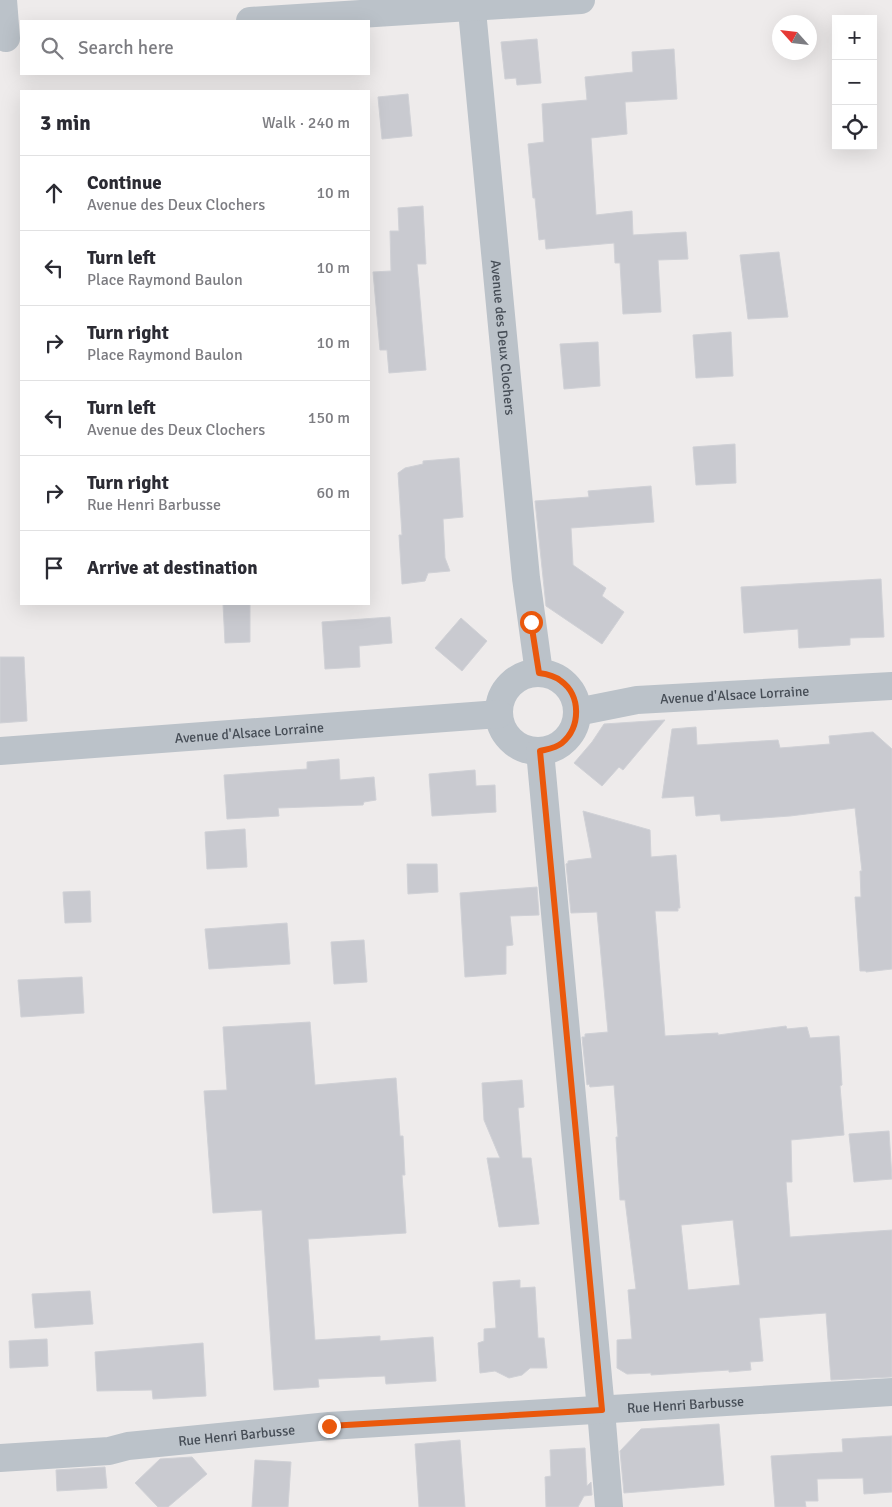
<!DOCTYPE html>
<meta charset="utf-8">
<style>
body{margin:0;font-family:Signika,sans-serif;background:#f7f7f7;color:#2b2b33}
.controls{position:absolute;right:15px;top:15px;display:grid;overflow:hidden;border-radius:0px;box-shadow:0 5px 20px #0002}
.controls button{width:45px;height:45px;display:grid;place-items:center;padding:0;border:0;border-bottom:1px solid #e1e1e2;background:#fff;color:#2b2b33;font:25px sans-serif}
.compass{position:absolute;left:772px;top:15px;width:45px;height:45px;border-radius:50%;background:#fff;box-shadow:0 5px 20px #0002;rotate:297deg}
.stop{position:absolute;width:15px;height:15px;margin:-11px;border:4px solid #ea580c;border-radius:50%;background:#fff}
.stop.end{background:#ea580c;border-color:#fff;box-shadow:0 1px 5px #0008}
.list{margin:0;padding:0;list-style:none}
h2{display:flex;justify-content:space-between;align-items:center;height:65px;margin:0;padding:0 20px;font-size:21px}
h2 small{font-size:16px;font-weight:400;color:#7c7c81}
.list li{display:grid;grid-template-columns:32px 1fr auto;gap:15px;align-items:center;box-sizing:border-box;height:75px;padding:0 20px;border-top:1px solid #e1e1e2}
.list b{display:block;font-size:19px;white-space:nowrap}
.list p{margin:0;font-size:16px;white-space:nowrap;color:#7c7c81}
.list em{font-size:16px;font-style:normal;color:#7c7c81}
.icon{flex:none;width:28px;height:28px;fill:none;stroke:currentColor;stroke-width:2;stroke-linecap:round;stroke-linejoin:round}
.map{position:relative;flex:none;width:892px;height:1507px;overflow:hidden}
.search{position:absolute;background:#fff;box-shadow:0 5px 20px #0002;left:20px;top:20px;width:350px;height:55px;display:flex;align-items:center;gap:12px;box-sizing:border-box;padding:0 18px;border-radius:0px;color:#7c7c81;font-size:19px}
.panel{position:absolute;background:#fff;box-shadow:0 5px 20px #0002;left:20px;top:90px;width:350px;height:515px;border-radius:0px}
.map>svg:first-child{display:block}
.building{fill:#c9cad0;stroke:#d0d1d6;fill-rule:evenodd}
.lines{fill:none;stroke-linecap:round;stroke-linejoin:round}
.minor{stroke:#bbc2c9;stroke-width:28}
.route{stroke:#ea580c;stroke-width:6}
.labels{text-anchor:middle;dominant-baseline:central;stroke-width:4.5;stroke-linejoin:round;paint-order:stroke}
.street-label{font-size:14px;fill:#464d56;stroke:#fff}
</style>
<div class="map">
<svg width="892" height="1507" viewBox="0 0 892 1507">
<rect width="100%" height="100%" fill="#eeebeb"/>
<g class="building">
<path d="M537 39 541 83 517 85 516 78 505 79 501 42Z"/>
<path d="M674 49 677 99 625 102 627 134 591 138 596 215 632 211 633 235 686 232 688 259 658 260 661 312 623 314 620 263H615L614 243 546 249 545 239 539 240 535 198H533L528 144 544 142 542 104 587 100 585 77 633 72 632 52Z"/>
<path d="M408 94 412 136 382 139 378 97Z"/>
<path d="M423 206 426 264H417L426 370 389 373 387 350H380L373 272 391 271 390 231H399L398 208Z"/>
<path d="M779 252 788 317 748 319 740 255Z"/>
<path d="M731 332 733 376 696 378 693 335Z"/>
<path d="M598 342 600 386 564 389 560 344Z"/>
<path d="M735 444 736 483 696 485 693 447Z"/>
<path d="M459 458 463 517 443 519 445 558 450 571 428 573 425 581 402 584 399 535H402L398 473 405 468 423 464V461Z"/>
<path d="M651 486 654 522 571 528 573 565 606 588 602 596 624 612 602 644 546 606 535 501 589 497 588 491Z"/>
<path d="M881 579 884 637 850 638V645L799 648 798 629 744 633 741 587Z"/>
<path d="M223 604H250V642L225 643Z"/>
<path d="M390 617 392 643 359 646 360 667 325 669 322 622Z"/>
<path d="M461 618 487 641 462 671 435 648Z"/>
<path d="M0 657H24L27 721 0 723Z"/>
<path d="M665 720 623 770 619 767 602 786 574 763 592 742 604 724Z"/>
<path d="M696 727 697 745 778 740 780 748 830 744 829 736 873 732 892 749V969L866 972V971H860L855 897H861L860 871H862L855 808 790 816 721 821 720 814 696 816 694 796 662 798 672 729Z"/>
<path d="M339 759 340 780 374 777 376 800 364 802 363 805 278 808 279 816 227 819 224 775 307 769V762Z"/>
<path d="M475 770 476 786 495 785 496 812 432 816 429 774Z"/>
<path d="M583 811 650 830 651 857 676 855 680 908H678V911H655L665 1036 718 1033V1035L786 1026 787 1029 807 1027 810 1038 839 1036 842 1085 840 1086 844 1135 791 1140 792 1182H786L790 1237 892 1230V1377L831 1380 826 1313 759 1318 763 1361 750 1362 751 1370 729 1372V1370L651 1375V1373L627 1374 617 1368V1340L632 1339 628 1290 636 1289 625 1200H620L616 1137H618L614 1085 590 1087 589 1084 587 1085 582 1037H585V1034L608 1032 597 912 571 913 566 864 568 863V861L592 858ZM733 1220 740 1285 688 1290 681 1225Z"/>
<path d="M245 829 247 867 207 869 205 832Z"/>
<path d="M407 864H437L438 892 408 894Z"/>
<path d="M537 887 539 915 510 916 513 945 506 946V974L465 977 460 893Z"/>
<path d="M90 891 91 922 65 923 63 892Z"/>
<path d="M287 923 290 964 209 969 205 929Z"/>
<path d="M364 940 367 982 334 984 331 942Z"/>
<path d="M82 977 84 1013 21 1017 18 980Z"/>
<path d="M310 1022 315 1085 396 1078 400 1136H403L405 1175H402L406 1233 308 1239 315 1340 380 1336V1341L433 1337 436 1381 386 1384 385 1376 318 1379 319 1387 274 1390 262 1210 213 1213 204 1091 227 1090 223 1027Z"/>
<path d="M522 1080 524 1107 518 1108 522 1158H531L539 1224 499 1227 487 1158H500L484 1120 482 1083Z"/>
<path d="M889 1131 892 1179 854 1182 849 1134Z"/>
<path d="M520 1280V1288L535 1287 538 1338H544L547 1368H530L522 1375 509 1378 495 1371 480 1373 478 1343 484 1341V1329L496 1328 493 1282Z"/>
<path d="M90 1291 93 1324 35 1328 32 1294Z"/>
<path d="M47 1339 48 1366 10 1368 9 1341Z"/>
<path d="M203 1343 206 1396 153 1399 152 1390 97 1391 95 1352Z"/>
<path d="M719 1424 724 1485 624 1493 620 1451 641 1429Z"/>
<path d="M892 1436V1492L864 1494 863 1478 817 1479 818 1501H805L806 1507H775L771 1456 843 1452 842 1439Z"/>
<path d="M460 1440 465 1507H419L415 1444Z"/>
<path d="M585 1448 587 1486 591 1482 592 1495 584 1496 578 1507H546L545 1477 551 1476 550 1450Z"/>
<path d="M192 1457 207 1474 168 1507H158L135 1483 160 1459Z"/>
<path d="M255 1460 291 1462 288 1507H252Z"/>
<path d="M105 1467 107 1488 57 1491 56 1470Z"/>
</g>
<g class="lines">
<g class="minor">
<path d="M3 0 6 38"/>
<path id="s1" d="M471 0 526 578 539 673"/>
<path d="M250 21 581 0"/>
<circle cx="538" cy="712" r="39"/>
<path id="s2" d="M577 712 637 700 892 686"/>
<path id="s3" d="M0 751 499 714"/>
<path d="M540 751 601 1410 609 1507"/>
<path id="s4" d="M0 1458 109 1451 128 1446 329 1426 892 1392"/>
</g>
</g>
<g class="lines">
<path class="route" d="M329 1426 602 1410 540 751C548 749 556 748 562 743 581 727 581 695 561 681 555 676 547 674 539 673L531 622"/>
</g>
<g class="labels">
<g class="street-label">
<text stroke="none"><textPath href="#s1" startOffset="339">Avenue des Deux Clochers</textPath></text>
<text stroke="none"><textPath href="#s2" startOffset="159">Avenue d'Alsace Lorraine</textPath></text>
<text stroke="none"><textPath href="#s3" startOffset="250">Avenue d'Alsace Lorraine</textPath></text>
<text stroke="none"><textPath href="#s4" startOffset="688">Rue Henri Barbusse</textPath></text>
<text stroke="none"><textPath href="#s4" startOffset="238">Rue Henri Barbusse</textPath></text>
</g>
</g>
</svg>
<div class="controls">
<button>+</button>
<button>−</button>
<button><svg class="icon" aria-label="locate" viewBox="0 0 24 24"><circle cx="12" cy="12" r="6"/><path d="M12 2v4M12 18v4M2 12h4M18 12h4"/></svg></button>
</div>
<svg class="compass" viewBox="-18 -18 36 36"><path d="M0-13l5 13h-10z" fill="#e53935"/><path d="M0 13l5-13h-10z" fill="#7c7c81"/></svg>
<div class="stop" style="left:531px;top:622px"></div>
<div class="stop end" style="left:329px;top:1426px"></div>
<div class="search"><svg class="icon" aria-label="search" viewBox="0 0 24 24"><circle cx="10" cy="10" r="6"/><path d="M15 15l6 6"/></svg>Search here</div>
<section class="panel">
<h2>3 min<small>Walk · 240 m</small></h2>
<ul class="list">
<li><svg class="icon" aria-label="ahead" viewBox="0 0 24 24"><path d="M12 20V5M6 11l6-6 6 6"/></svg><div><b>Continue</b><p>Avenue des Deux Clochers</p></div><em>10 m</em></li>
<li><svg class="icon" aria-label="left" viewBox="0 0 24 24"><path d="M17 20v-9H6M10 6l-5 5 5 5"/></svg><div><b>Turn left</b><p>Place Raymond Baulon</p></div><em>10 m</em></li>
<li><svg class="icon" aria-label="right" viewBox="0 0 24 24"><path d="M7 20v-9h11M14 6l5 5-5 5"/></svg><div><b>Turn right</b><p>Place Raymond Baulon</p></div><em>10 m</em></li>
<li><svg class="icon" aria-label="left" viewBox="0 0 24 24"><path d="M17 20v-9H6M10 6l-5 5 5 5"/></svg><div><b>Turn left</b><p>Avenue des Deux Clochers</p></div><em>150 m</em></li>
<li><svg class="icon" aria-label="right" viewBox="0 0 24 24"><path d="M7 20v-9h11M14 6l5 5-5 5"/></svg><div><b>Turn right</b><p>Rue Henri Barbusse</p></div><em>60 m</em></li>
<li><svg class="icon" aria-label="arrive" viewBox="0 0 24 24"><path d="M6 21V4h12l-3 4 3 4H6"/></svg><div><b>Arrive at destination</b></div></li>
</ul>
</section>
</div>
